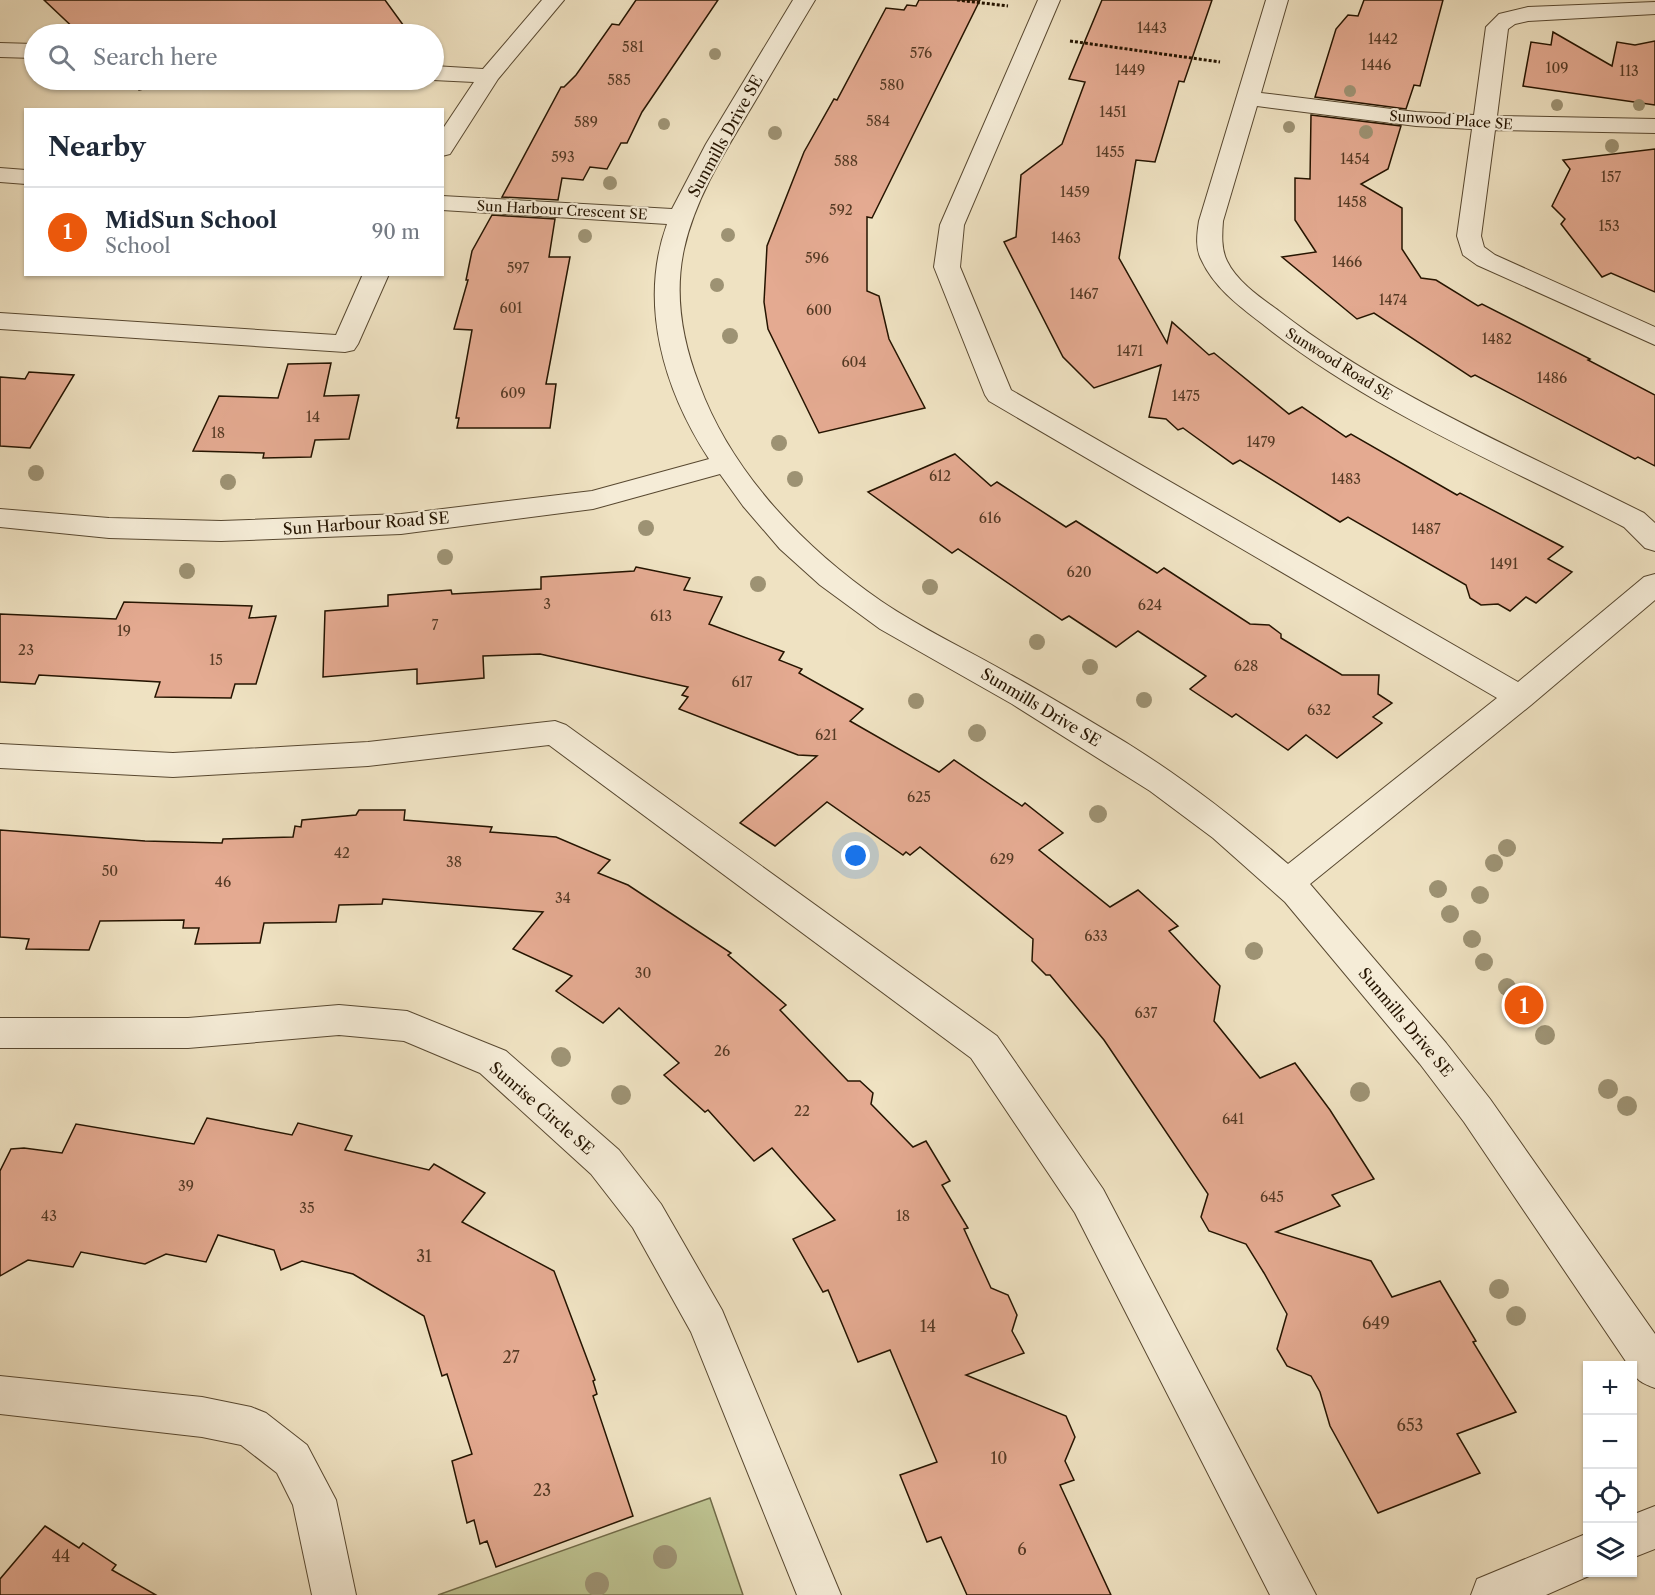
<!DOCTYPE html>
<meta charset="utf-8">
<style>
body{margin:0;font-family:"Libre Caslon Text",serif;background:#f2f2f3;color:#1f2937}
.controls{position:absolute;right:18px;bottom:18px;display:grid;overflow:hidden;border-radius:0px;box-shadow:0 2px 4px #0004}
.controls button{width:54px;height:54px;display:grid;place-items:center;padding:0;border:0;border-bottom:2px solid #e0e1e3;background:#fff;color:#1f2937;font:30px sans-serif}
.you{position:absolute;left:856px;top:856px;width:21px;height:21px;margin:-15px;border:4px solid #fff;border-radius:50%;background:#1a73e8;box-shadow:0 0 0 9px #1a73e833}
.badge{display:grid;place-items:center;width:39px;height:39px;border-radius:50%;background:#ea580c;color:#fff;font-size:20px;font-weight:700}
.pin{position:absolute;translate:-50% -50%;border:3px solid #fff;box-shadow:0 2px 6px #0006}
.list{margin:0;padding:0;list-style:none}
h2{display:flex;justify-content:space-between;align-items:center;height:78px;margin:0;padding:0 24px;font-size:26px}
h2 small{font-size:20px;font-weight:400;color:#747a83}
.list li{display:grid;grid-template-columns:39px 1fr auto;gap:18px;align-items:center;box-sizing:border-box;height:90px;padding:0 24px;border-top:2px solid #e0e1e3}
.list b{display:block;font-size:22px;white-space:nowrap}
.list p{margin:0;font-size:20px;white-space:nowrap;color:#747a83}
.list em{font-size:20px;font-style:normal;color:#747a83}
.icon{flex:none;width:33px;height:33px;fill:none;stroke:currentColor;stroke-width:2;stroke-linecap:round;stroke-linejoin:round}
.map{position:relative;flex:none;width:1655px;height:1595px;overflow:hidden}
.search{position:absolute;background:#fff;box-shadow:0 2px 4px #0004;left:24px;top:24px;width:420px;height:66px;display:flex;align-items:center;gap:15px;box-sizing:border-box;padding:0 21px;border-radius:33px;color:#747a83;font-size:22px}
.panel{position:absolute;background:#fff;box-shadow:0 2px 4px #0004;left:24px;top:108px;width:420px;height:168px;border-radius:0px}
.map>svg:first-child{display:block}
.green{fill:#bdc290;stroke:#716b48;stroke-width:1.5}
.building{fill:#e4aa91;stroke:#251400;stroke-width:1.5}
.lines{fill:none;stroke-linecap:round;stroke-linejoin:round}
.minor-casing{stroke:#584830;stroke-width:2}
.path{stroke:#251400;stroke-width:3;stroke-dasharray:3 2;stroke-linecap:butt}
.minor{fill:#f5ecd7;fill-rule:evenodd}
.tree{fill:#9d9273}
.labels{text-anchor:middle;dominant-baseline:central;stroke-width:4.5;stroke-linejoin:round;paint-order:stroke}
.number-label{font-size:14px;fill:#553a24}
.far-street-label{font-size:14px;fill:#251400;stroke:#f5ecd7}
.street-label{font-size:16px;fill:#251400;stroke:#f5ecd7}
.near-number-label{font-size:16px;fill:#553a24}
</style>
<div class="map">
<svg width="1655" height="1595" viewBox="0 0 1655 1595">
<rect width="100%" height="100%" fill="#efe2c2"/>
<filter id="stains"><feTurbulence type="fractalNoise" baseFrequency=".00333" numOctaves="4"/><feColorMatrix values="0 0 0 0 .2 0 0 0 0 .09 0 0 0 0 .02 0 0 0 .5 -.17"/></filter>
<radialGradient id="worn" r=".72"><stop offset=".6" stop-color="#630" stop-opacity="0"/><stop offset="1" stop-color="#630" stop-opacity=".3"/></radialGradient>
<path class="green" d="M710 1498 743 1595H438Z"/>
<g class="building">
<path d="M44 0H385L409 33 80 34Z"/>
<path d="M636 0H718L642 112 627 143H621L607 169 590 167 583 180 562 178 558 200 502 197 561 87H564L576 75 612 24 619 25Z"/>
<path d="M919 0H980L872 218 867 217V291L879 296 889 339 925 408 819 433 768 329 764 302 767 246 804 152 834 99 837 100 886 8 904 10 907 5 916 6Z"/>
<path d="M1102 0H1212L1184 82 1179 81 1155 162 1136 160 1119 258 1167 343 1172 322 1209 355 1214 353 1289 414 1302 407 1346 437 1351 434 1457 495 1460 493 1563 547 1548 559 1572 572 1536 603 1526 597 1510 611 1498 604 1481 605 1470 598 1466 585 1348 517 1340 522 1240 460 1233 464 1183 428 1178 430 1166 419 1149 417 1161 365 1094 388 1063 357 1004 242 1016 237 1021 175 1062 144 1085 82 1069 79Z"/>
<path d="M1364 0H1443L1420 86 1414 85 1406 109 1315 97 1336 29 1348 15 1358 16Z"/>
<path d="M1553 32 1612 66 1617 42 1635 45 1655 41V105L1523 86 1531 42 1551 45Z"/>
<path d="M128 80H187L139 90Z"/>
<path d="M1311 115 1401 126 1388 169 1361 184 1402 208V249L1421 278 1436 280 1478 306 1482 304 1590 359 1588 360 1655 395V466L1638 457 1635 459 1475 375 1471 377 1374 313 1357 319 1282 257 1316 252 1295 220V178L1310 179Z"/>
<path d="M1655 149V292L1611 273 1602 277 1561 224 1565 219 1552 206 1570 169 1563 160Z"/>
<path d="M492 215 555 219 549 257H570L546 384H556L550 428H457L459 418H456L472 330 454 329 468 280H466L472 251Z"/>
<path d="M331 363 324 396 359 395 349 439 315 440 311 457 263 458 264 453 193 451 219 396 278 398 288 364Z"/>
<path d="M29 372 74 375 30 448 0 446V377L25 379Z"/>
<path d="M955 454 991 486 997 482 1066 527 1076 521 1157 573 1164 568 1250 624 1269 625 1281 634V638L1342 675H1379L1378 694 1392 703 1373 717 1382 723 1337 758 1306 735 1288 750 1236 714 1232 717 1190 689 1206 676 1138 631 1116 647 1069 616 1062 620 958 549 952 553 868 492Z"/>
<path d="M636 567 690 578 684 590 722 597 709 624 784 652 779 660 802 669 799 673 863 709 850 721 939 772 954 760 1022 806 1025 803 1063 833 1039 850 1110 907 1138 890 1178 926 1169 931 1220 986 1214 1021 1260 1078 1295 1063 1330 1110 1374 1179 1332 1195 1340 1206 1276 1232 1371 1261 1392 1297 1440 1281 1476 1341 1473 1342 1516 1412 1457 1434 1480 1473 1378 1513 1330 1426 1320 1392 1311 1376 1287 1366 1277 1349 1287 1314 1264 1273 1246 1244 1209 1231 1201 1217 1208 1194 1104 1040 1050 975H1046L1032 961 1033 939 920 847 910 855 906 852 903 855 827 802 775 846 740 823 817 756 798 755 679 709 688 697 682 695 688 687 540 654 483 656 484 678 417 684V669L323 677 325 611 388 606V595L451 590 452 594 541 589V577L634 571Z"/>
<path d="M124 602 252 606 249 618 276 616 256 684H235L231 698 155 697 160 682 39 675 35 684 0 682V614L116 619Z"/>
<path d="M359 810H405L404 820 492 827 490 832 556 837 610 860 598 873 628 885 731 953 728 955 786 1005 780 1010 848 1081H860L873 1093 871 1104 913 1147 926 1141 950 1181 942 1185 968 1228 964 1229 991 1288 1008 1295 1017 1315 1012 1331 1024 1353 966 1375 1066 1416 1075 1437 1065 1461 1074 1480 1060 1485 1111 1595H967L941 1537 927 1542 900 1475 937 1462 890 1350 858 1362 828 1290 823 1292 793 1239 835 1220 772 1148 754 1161 708 1110 705 1112 664 1075 679 1063 619 1008 603 1023 556 991 572 976 513 949 543 912 383 899 382 904 339 905 336 922 264 923 260 943 195 944 199 928H183L184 920 100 921 89 950 26 949 29 939 0 937V830L145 841 222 843 223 839 293 837 295 826 301 827 302 820 356 815Z"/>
<path d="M207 1118 292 1135 298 1123 352 1136 345 1150 429 1170 434 1164 485 1193 462 1222 554 1271 595 1380 593 1381 597 1394 593 1396 633 1516 496 1567 487 1541 480 1544 474 1520 467 1523 452 1461 472 1454 447 1374 442 1376 424 1316 353 1274 302 1261 281 1270 274 1250 218 1235 206 1262 166 1254 145 1264 81 1252 73 1267 28 1260 0 1276V1171L11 1149 24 1148 62 1153 76 1124 194 1144Z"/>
<path d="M45 1526 79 1548 83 1543 116 1565 112 1570 156 1595H0V1579Z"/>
</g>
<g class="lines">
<g class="minor-casing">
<g id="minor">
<path d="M542 0H564L498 79 450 154 442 156V130L474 82 433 80 434 66 483 69Z"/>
<path d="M793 0H815C792 38 770 76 748 113 722 156 695 200 684 249 674 295 682 340 699 384 731 472 804 548 881 601 922 629 968 650 1011 675 1051 697 1090 721 1130 745 1186 780 1237 820 1288 864L1497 698 989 401 985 395 934 267 940 225 1038 0H1060L964 225 960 267 1011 390 1518 682 1644 577 1655 574V600L1531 705 1310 884 1446 1043 1490 1099 1655 1334V1388C1644 1384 1632 1379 1632 1366H1629L1464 1122 1420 1064 1285 902 1213 838 1150 791 1012 704 880 629 820 585 780 549 743 506 720 474 593 509 401 534 221 541 109 538 0 527V509L109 518 221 521 401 514 592 491 709 459C664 390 638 304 667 224L442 210V196L672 209 706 144Z"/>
<path d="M1266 0H1288L1261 93 1416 112 1474 115 1486 27 1499 14 1528 7 1655 2V14L1528 21 1515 24 1508 29 1497 116 1655 119V133L1495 130 1481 236 1484 247 1495 255 1655 327V345L1477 265 1463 255 1457 236 1472 129 1416 126 1257 106 1223 221C1222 234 1221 249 1227 261 1237 282 1261 298 1279 311 1390 397 1520 450 1644 513L1655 523V551L1645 548 1624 527C1502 464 1374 412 1265 326 1242 308 1215 289 1202 261 1195 249 1197 234 1199 221Z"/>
<path d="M0 43 34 44V58L0 57Z"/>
<path d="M0 168 26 170V184L0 182Z"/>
<path d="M363 274H389L358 344 354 350 345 352 0 329V313L336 335Z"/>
<path d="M555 721 566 725 997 1036 1103 1189 1316 1595H1270L1075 1213 971 1058 549 745 368 766 173 777 0 768V744L173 753 368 742Z"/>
<path d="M339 1005 407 1011 506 1051 619 1150 661 1204 722 1310 841 1595H797L691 1332 633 1228 591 1174 480 1073 404 1041 339 1035 188 1048H0V1018H188Z"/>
<path d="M0 1376 202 1397 251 1407 266 1413 307 1445 336 1500 356 1595H312L293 1505 277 1473 241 1445 202 1437 0 1414Z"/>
<path d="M1655 1506V1549L1632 1558V1515Z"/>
<path d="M1588 1533V1572H1598L1546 1595H1471L1477 1579Z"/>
</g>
</g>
<g class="path">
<path d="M957 0 1008 6"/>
<path d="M1070 41 1220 62"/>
</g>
<use href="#minor" class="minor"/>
</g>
<g class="tree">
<circle cx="715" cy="54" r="6"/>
<circle cx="1350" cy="91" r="6"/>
<circle cx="1557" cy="105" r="6"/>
<circle cx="1639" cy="105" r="6"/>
<circle cx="664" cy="124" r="6"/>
<circle cx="1289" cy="127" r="6"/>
<circle cx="1366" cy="132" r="7"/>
<circle cx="775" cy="133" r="7"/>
<circle cx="1612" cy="146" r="7"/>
<circle cx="610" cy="183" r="7"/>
<circle cx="728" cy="235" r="7"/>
<circle cx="585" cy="236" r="7"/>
<circle cx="717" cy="285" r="7"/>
<circle cx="730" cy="336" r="8"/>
<circle cx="779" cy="443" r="8"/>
<circle cx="36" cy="473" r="8"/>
<circle cx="795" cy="479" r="8"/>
<circle cx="228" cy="482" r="8"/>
<circle cx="646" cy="528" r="8"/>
<circle cx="445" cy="557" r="8"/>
<circle cx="187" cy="571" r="8"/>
<circle cx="758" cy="584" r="8"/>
<circle cx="930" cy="587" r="8"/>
<circle cx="1037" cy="642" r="8"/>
<circle cx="1090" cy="667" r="8"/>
<circle cx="1144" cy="700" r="8"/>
<circle cx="916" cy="701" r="8"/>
<circle cx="977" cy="733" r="9"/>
<circle cx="1098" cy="814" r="9"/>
<circle cx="1507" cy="848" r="9"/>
<circle cx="1494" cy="863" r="9"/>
<circle cx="1438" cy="889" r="9"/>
<circle cx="1480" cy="895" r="9"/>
<circle cx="1450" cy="914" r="9"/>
<circle cx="1472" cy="939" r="9"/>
<circle cx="1254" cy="951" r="9"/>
<circle cx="1484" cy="962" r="9"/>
<circle cx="1507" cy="987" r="9"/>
<circle cx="1545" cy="1035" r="10"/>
<circle cx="561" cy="1057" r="10"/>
<circle cx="1608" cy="1089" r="10"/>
<circle cx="1360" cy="1092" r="10"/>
<circle cx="621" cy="1095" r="10"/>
<circle cx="1627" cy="1106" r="10"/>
<circle cx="1499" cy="1289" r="10"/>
<circle cx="1516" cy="1316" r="10"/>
<circle cx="665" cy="1557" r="12"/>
<circle cx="597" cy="1584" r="12"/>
</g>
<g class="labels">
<g class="number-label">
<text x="1152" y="28">1443</text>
<text x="1383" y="39">1442</text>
<text x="633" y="47">581</text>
<text x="921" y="53">576</text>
<text x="1376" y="65">1446</text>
<text x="1557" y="68">109</text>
<text x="1130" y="70">1449</text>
<text x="1629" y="71">113</text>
<text x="619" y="80">585</text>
<text x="892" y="85">580</text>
<text x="1113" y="112">1451</text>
<text x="878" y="121">584</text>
<text x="586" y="122">589</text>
<text x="1110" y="152">1455</text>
<text x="563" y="157">593</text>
<text x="1355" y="159">1454</text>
<text x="846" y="161">588</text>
<text x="1611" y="177">157</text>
<text x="1075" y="192">1459</text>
<text x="1352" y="202">1458</text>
<text x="841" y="210">592</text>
<text x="1609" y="226">153</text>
<text x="1066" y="238">1463</text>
<text x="817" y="258">596</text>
<text x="1347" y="262">1466</text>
<text x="518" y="268">597</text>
<text x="1084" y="294">1467</text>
<text x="1393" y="300">1474</text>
<text x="511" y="308">601</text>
<text x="819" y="310">600</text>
<text x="1497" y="339">1482</text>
<text x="1130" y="351">1471</text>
<text x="854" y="362">604</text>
<text x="1552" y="378">1486</text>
<text x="513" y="393">609</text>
<text x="1186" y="396">1475</text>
<text x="313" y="417">14</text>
<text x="218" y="433">18</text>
<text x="1261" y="442">1479</text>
<text x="940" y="476">612</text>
<text x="1346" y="479">1483</text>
<text x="990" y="518">616</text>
<text x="1426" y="529">1487</text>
<text x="1504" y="564">1491</text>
<text x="1079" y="572">620</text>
<text x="547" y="604">3</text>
<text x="1150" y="605">624</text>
<text x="661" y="616">613</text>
<text x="435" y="625">7</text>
<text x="124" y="631">19</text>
<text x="26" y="650">23</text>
<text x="216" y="660">15</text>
<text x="1246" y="666">628</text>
<text x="742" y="682">617</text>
<text x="1319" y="710">632</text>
<text x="826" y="735">621</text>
<text x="919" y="797">625</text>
<text x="342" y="853">42</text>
<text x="1002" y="859">629</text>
<text x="454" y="862">38</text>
<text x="110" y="871">50</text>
<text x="223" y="882">46</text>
<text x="563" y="898">34</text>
<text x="1096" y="936">633</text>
<text x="643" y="973">30</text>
<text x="1146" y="1013">637</text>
<text x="722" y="1051">26</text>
<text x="802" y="1111">22</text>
<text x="1233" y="1119">641</text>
<text x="186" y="1186">39</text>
<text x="1272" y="1197">645</text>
<text x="307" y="1208">35</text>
<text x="49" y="1216">43</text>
<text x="903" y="1216">18</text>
</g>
<g class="far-street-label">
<text transform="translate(1451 120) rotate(4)">Sunwood Place SE</text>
<text transform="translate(562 210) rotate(3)">Sun Harbour Crescent SE</text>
<text transform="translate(1339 364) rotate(32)">Sunwood Road SE</text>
</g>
<g class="street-label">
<text transform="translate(725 136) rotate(-61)">Sunmills Drive SE</text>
<text transform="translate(366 523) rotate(-4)">Sun Harbour Road SE</text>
<text transform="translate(1041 707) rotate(31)">Sunmills Drive SE</text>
<text transform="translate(1406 1022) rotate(50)">Sunmills Drive SE</text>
<text transform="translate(542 1108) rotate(41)">Sunrise Circle SE</text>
</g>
<g class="near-number-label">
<text x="424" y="1256">31</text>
<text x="1376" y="1323">649</text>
<text x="928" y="1326">14</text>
<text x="511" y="1357">27</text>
<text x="1410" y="1425">653</text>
<text x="999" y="1458">10</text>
<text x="542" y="1490">23</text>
<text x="1022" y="1549">6</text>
<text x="61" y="1556">44</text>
</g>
</g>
<rect width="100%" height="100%" filter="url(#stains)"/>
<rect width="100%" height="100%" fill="url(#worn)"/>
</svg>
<div class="controls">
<button>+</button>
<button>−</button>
<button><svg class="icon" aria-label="locate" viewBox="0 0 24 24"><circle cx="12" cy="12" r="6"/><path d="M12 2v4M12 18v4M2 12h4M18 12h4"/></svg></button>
<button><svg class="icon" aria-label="layers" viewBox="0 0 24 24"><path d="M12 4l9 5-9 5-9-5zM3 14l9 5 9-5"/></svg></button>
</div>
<div class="you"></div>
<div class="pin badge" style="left:1524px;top:1005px">1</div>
<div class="search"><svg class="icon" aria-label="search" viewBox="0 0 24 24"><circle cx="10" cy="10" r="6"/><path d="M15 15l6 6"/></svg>Search here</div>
<section class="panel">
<h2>Nearby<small></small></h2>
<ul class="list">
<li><span class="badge">1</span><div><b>MidSun School</b><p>School</p></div><em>90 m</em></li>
</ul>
</section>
</div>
